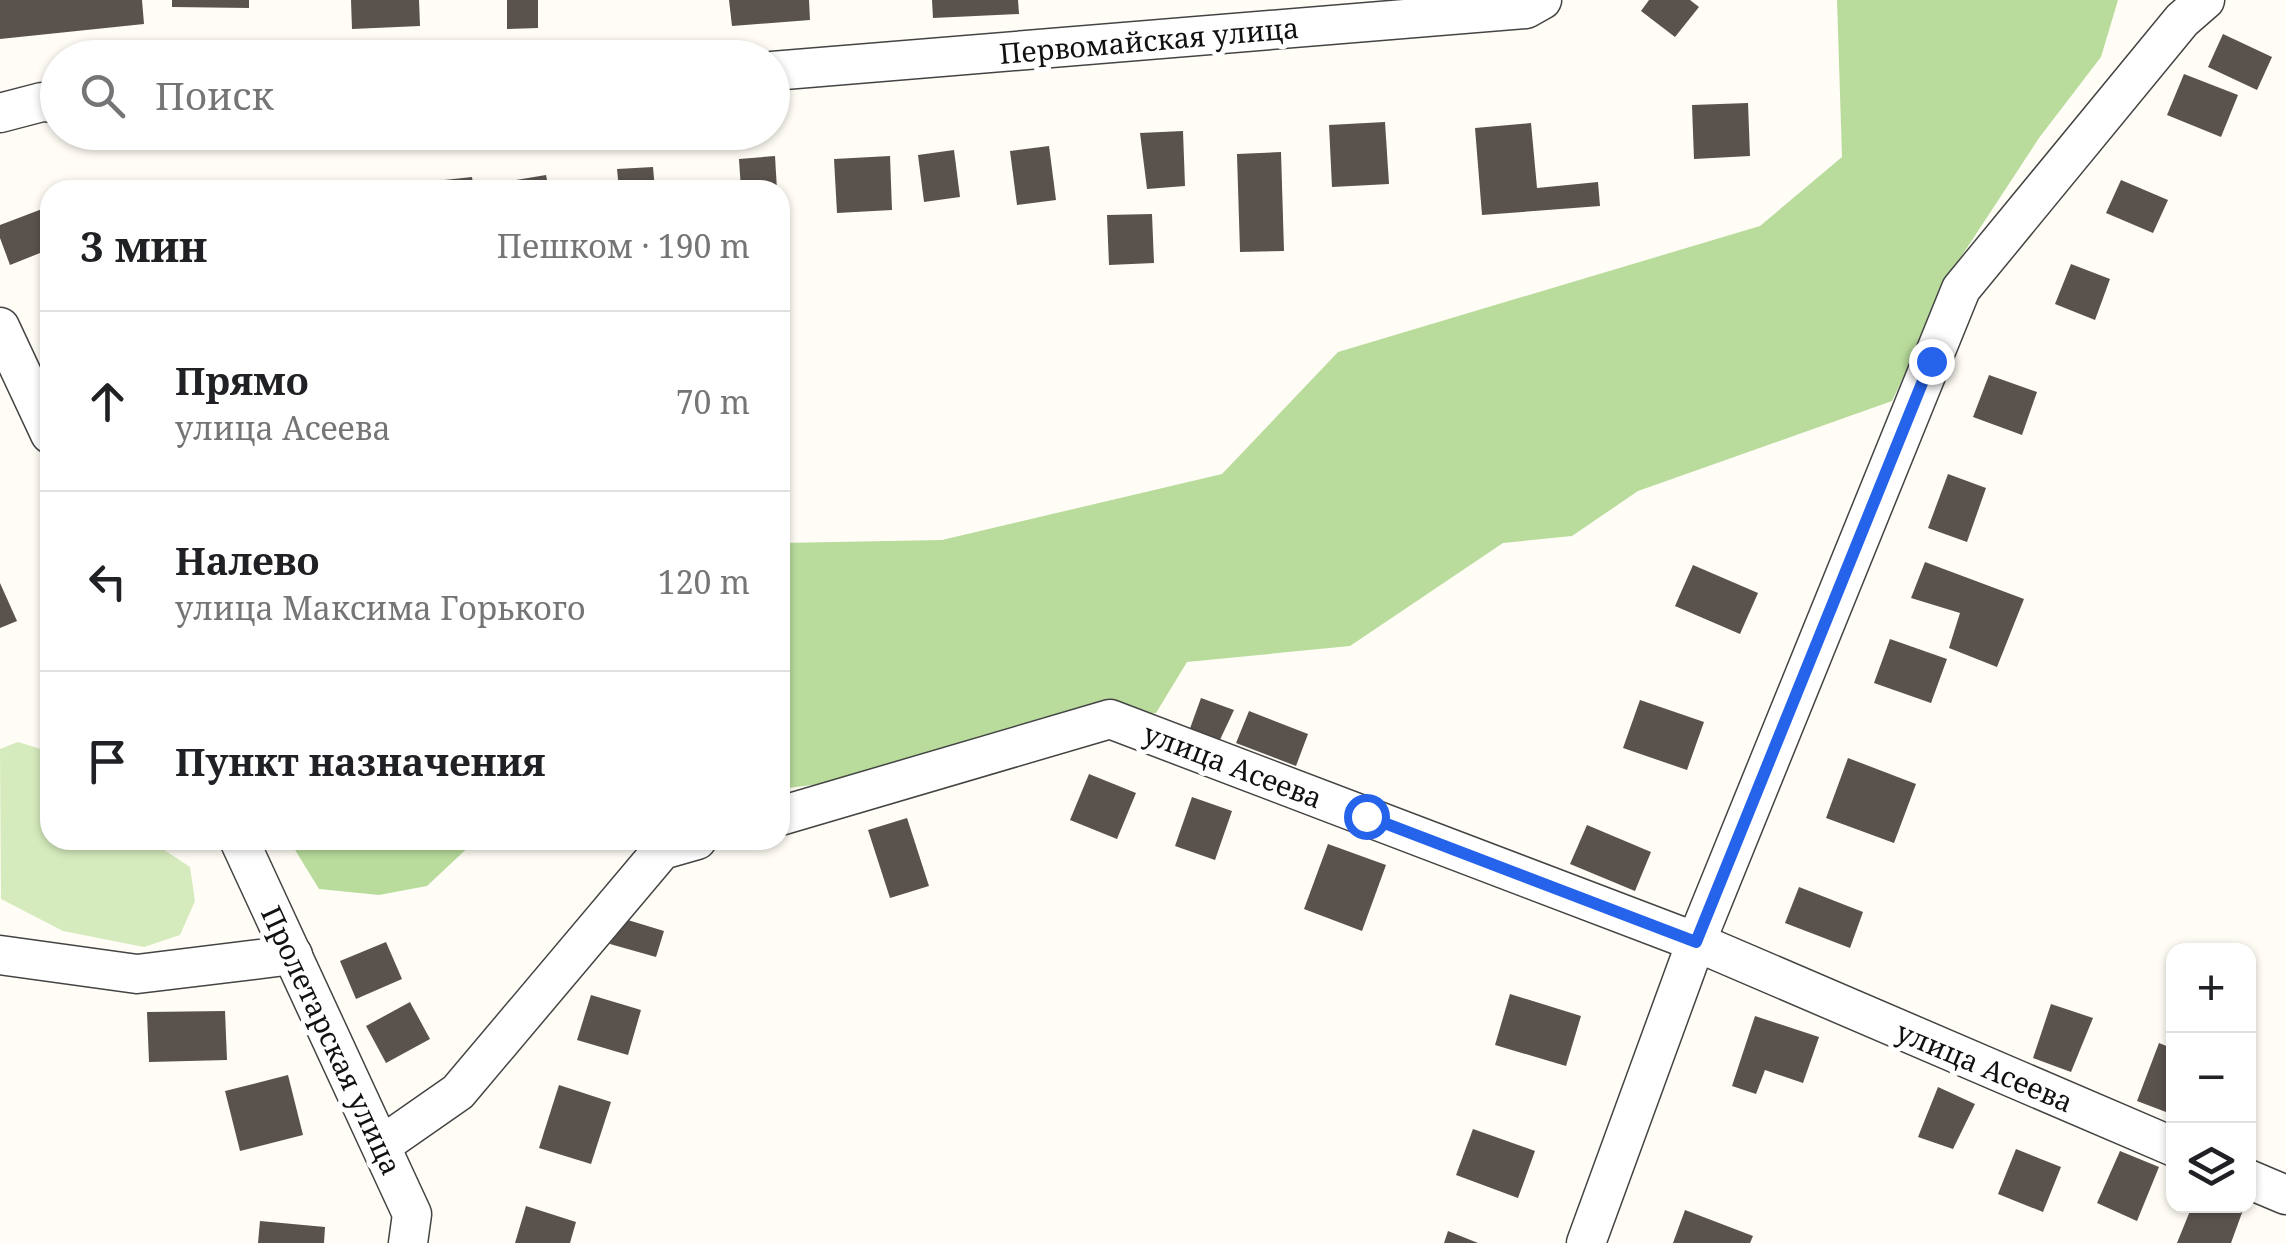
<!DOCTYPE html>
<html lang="ru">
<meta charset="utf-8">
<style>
body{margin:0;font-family:"Noto Serif",serif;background:#f2f2f2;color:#202124}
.controls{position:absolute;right:30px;bottom:30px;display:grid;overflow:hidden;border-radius:20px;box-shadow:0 2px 8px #0004}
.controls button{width:90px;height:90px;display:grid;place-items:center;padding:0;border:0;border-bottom:2px solid #e0e0e0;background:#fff;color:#202124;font:50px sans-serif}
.stop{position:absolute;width:30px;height:30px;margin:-22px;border:8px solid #2563eb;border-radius:50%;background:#fff}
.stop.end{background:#2563eb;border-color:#fff;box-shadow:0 2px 10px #0008}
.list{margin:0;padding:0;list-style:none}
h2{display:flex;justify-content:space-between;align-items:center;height:130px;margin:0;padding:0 40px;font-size:42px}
h2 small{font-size:32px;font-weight:400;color:#757577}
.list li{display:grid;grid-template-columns:65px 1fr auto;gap:30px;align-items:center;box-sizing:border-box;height:180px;padding:0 40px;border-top:2px solid #e0e0e0}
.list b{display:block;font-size:38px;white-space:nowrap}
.list p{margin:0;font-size:32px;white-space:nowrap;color:#757577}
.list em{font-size:32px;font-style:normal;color:#757577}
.icon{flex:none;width:55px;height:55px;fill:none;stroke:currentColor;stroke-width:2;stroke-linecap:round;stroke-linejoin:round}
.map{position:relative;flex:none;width:2286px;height:1243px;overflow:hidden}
.search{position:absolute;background:#fff;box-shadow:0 2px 8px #0004;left:40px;top:40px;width:750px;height:110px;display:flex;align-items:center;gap:25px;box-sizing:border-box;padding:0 35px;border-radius:55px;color:#757577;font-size:38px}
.panel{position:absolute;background:#fff;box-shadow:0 2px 8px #0004;left:40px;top:180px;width:750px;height:670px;border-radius:30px}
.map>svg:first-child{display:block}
.green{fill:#d5ebbd}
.forest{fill:#b9dc9c}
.building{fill:#5a524d}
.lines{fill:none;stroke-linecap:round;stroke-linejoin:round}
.street-casing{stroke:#444;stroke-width:41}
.street{stroke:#fff;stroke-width:38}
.route{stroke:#2563eb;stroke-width:12}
.labels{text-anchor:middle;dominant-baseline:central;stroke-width:10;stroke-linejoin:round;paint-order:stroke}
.street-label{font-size:28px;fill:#111;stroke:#fff}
</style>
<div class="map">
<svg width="2286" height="1243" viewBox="0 0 2286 1243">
<rect width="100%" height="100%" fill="#fffdf5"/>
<path class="green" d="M18 742 50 752V840H149L190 867 195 901 180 935 144 947 63 931 1 899 0 749Z"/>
<g class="forest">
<path d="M1837 0H2118L2101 57 2039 138 1959 260 1892 401 1638 491 1572 536 1503 543 1350 646 1187 662 1156 713 1044 717 869 778 780 789V543L942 540 1222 474 1338 352 1760 226 1842 157Z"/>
<path d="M289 840H476L427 886 379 895 319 889Z"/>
</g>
<g class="building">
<path d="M0 0H142L144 24 0 39Z"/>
<path d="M172 0H249V8L172 7Z"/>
<path d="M351 0H419L420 26 352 29Z"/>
<path d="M507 0H538V28L507 29Z"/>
<path d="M729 0H809L810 20 732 26Z"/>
<path d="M932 0H1018L1019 14 933 18Z"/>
<path d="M1649 0H1690L1699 7 1675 37 1641 11Z"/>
<path d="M2223 34 2272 57 2257 90 2208 67Z"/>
<path d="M2184 74 2238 95 2221 137 2167 115Z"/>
<path d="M1748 103 1750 156 1694 159 1692 105Z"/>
<path d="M1385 122 1389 184 1332 187 1329 125Z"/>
<path d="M1531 123 1537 188 1598 182 1600 206 1482 215 1475 128Z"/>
<path d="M1183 131 1185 186 1147 189 1140 133Z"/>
<path d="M1049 146 1056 200 1017 205 1010 151Z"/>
<path d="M954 150 960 197 924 202 918 155Z"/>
<path d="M1281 152 1284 251 1240 252 1237 154Z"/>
<path d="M775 156 777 190H741L739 159Z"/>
<path d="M890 156 892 210 837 213 834 159Z"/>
<path d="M653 167 655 190H619L617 169Z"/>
<path d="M546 175 549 190H511L510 181Z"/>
<path d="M472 177 474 190H436L435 181Z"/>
<path d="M276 180V190H209L208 182Z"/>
<path d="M2121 180 2168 200 2153 233 2106 213Z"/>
<path d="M361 182V190H318V184Z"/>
<path d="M50 206V249L10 265 0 238V225Z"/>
<path d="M1152 214 1154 263 1109 265 1107 215Z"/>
<path d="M2071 264 2110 279 2095 320 2055 304Z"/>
<path d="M1989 375 2037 392 2022 435 1973 417Z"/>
<path d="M1948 474 1986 488 1967 542 1928 528Z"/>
<path d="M1925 562 2024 599 1997 667 1949 648 1960 613 1911 598Z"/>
<path d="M1693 565 1758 593 1740 634 1675 606Z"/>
<path d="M0 583 17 621 0 628Z"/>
<path d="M1890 639 1947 659 1931 703 1874 683Z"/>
<path d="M1201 698 1234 710 1218 744 1188 734Z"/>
<path d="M1640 700 1704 722 1687 770 1623 748Z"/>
<path d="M1249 711 1308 734 1296 766 1236 743Z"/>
<path d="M1848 758 1916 784 1894 843 1826 818Z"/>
<path d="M1089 774 1136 793 1117 839 1070 820Z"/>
<path d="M1192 797 1232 811 1215 860 1175 846Z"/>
<path d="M907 818 929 886 890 898 868 830Z"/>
<path d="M1587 825 1651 852 1635 891 1570 864Z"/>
<path d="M1328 844 1386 865 1362 931 1304 909Z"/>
<path d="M1799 887 1863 912 1850 948 1785 923Z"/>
<path d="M618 917 664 931 656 957 610 944Z"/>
<path d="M386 942 402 979 356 999 340 961Z"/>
<path d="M1510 994 1581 1016 1566 1066 1495 1045Z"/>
<path d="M591 995 641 1010 628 1055 577 1040Z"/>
<path d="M410 1002 430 1039 386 1063 366 1026Z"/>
<path d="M2051 1004 2093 1018 2071 1072 2033 1058Z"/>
<path d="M225 1011 227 1060 149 1062 147 1012Z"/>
<path d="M1755 1016 1819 1037 1803 1083 1765 1070 1756 1094 1732 1086Z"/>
<path d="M2159 1043 2174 1049V1115L2137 1101Z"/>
<path d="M288 1075 303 1135 240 1151 225 1091Z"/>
<path d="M559 1085 611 1102 591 1164 539 1148Z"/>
<path d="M1938 1087 1975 1104 1953 1149 1918 1137Z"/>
<path d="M1473 1129 1535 1151 1518 1198 1456 1175Z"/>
<path d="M2016 1149 2061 1167 2043 1212 1998 1194Z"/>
<path d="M2120 1151 2159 1167 2137 1221 2097 1203Z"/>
<path d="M526 1206 576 1222 570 1243H515Z"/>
<path d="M2192 1206H2232L2243 1210 2231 1243H2177Z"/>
<path d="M1685 1210 1753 1236 1750 1243H1673Z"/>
<path d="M260 1221 325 1227 324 1243H258Z"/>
<path d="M1448 1231 1478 1243H1444Z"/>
</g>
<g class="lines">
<g class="street-casing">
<g id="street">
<path d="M772 71 1526 9 1542 0"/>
<path d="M0 113 42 102 58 103"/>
<path d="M0 327 50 434"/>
<path d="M780 816 1110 719 1696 942 2174 1147"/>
<path d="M239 840 412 1214 408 1243"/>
<path d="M0 955 137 974 293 955"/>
<path d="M382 1145 458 1092 662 850 697 840"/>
<path d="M2248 1179 2286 1195"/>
<path d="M1586 1243 1696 942 1961 289 2182 20 2205 0"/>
</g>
</g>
<use href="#street" class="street"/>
</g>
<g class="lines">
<path class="route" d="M1366 816 1696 942 1931 361"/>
</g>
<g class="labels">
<g class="street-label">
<text transform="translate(1149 40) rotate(-5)">Первомайская улица</text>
<text transform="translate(1233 765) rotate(21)">улица Асеева</text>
<text transform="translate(332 1040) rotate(65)">Пролетарская улица</text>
<text transform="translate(1985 1066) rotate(23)">улица Асеева</text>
</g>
</g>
</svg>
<div class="controls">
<button>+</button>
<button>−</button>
<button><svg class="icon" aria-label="layers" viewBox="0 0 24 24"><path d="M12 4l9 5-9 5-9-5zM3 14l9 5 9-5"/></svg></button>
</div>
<div class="stop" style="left:1366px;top:816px"></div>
<div class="stop end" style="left:1931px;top:361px"></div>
<div class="search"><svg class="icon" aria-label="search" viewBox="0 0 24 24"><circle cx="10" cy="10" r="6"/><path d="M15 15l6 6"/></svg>Поиск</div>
<section class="panel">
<h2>3 мин<small>Пешком · 190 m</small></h2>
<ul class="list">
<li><svg class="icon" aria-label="ahead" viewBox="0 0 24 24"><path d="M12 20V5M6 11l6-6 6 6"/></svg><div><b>Прямо</b><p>улица Асеева</p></div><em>70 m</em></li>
<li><svg class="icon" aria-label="left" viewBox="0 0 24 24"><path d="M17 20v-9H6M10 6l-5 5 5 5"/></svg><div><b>Налево</b><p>улица Максима Горького</p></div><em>120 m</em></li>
<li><svg class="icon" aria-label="arrive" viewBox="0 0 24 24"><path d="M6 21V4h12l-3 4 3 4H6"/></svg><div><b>Пункт назначения</b></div></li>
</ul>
</section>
</div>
